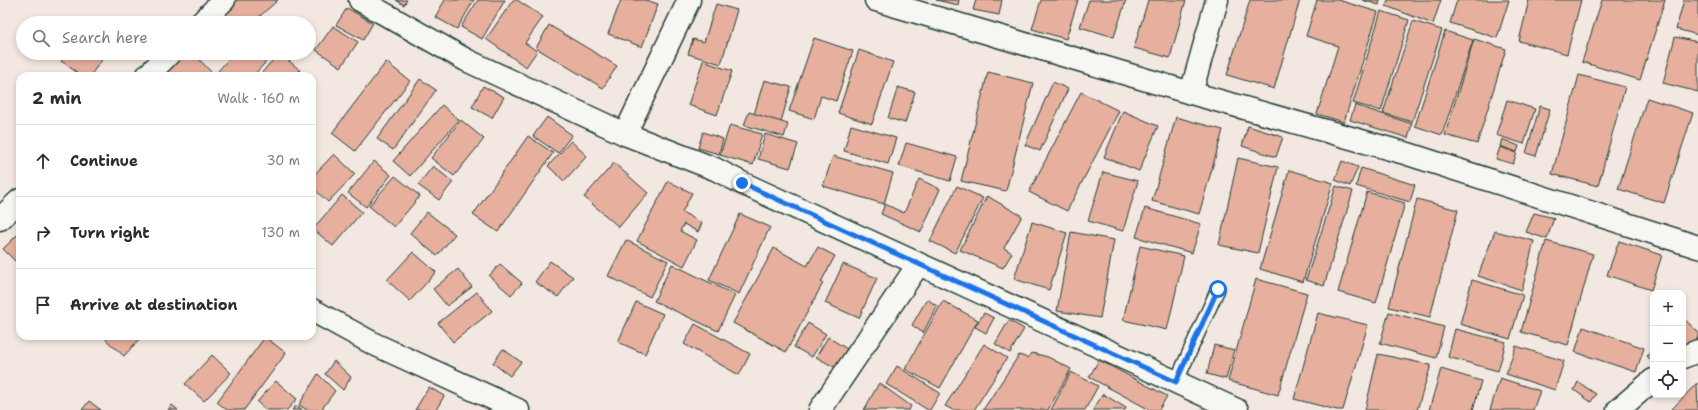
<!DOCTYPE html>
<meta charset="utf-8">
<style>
body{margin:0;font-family:"Shantell Sans",sans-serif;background:#f2f2f3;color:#2b2b33}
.controls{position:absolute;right:12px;bottom:12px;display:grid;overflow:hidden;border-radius:8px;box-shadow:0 2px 6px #0003}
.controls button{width:36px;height:36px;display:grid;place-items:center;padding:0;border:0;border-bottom:1px solid #e1e1e2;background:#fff;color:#2b2b33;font:20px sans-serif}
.stop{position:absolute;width:12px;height:12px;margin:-9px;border:3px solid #1a73e8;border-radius:50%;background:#fff}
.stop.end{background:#1a73e8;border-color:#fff;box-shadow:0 1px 4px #0008}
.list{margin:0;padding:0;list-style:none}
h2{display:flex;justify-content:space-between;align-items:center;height:52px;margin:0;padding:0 16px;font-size:17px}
h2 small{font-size:13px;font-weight:400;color:#7c7c81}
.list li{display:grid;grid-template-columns:26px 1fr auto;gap:12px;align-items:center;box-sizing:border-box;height:72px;padding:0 16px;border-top:1px solid #e1e1e2}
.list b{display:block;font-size:15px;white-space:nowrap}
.list em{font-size:13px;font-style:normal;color:#7c7c81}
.icon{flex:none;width:22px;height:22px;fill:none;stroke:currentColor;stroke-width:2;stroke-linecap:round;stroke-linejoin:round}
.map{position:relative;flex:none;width:1698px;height:410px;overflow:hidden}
.search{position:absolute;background:#fff;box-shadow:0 2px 6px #0003;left:16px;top:16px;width:300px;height:44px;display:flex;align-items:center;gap:10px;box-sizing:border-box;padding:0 14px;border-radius:22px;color:#7c7c81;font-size:15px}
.panel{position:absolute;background:#fff;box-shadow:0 2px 6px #0003;left:16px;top:72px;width:300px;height:268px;border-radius:12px}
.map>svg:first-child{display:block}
.building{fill:#e7af9e;stroke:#1f3d34}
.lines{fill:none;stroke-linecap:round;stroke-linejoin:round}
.service-casing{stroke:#1f3d34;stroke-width:16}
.minor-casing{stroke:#1f3d34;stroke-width:25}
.service{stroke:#f6f6f2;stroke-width:13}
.minor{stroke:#f6f6f2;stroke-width:22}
.route{stroke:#1a73e8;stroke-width:5}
</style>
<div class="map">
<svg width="1698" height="410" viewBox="0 0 1698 410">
<rect width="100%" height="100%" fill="#f3e8e1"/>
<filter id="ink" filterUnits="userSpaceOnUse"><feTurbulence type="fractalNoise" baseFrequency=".025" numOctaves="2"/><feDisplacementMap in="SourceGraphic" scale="8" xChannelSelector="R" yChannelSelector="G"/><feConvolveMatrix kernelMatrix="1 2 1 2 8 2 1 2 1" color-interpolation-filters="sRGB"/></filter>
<g filter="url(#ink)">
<g class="building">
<path d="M230 0H278L252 23H233L220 9Z"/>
<path d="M396 0H407L404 5Z"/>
<path d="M445 0H474L457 29 435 17Z"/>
<path d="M478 0H505L482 39 461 27Z"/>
<path d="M513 0H517L543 17 525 43 537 51 526 67 486 39Z"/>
<path d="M621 0H646L658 4 642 47 608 34Z"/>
<path d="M936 0H959L958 5Z"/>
<path d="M976 0H1002L999 15 973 10Z"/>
<path d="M1041 0H1078L1066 39 1032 29Z"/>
<path d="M1089 0H1126L1114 37 1080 27Z"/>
<path d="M1148 0H1186L1170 58 1134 48Z"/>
<path d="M1250 0H1300L1274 89 1227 75Z"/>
<path d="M1317 0H1338L1378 12 1344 122 1317 114 1338 46 1306 36Z"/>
<path d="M1362 0H1380L1379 5Z"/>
<path d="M1388 0H1441L1433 24 1386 6Z"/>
<path d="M1457 0H1509L1497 38 1450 23Z"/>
<path d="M1529 0H1581L1567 54 1519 41Z"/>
<path d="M1602 0H1665L1640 80 1582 62Z"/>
<path d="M1684 0H1698V35L1676 29Z"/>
<path d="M716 4 737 10 721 64 688 54 693 39 704 42Z"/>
<path d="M347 8 373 23 363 40 336 25Z"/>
<path d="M1381 11 1409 20 1381 111 1353 103Z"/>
<path d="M1413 21 1442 30 1412 122 1383 113Z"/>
<path d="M549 25 617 66 603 88 536 48Z"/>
<path d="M333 26 358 42 341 67 316 50Z"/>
<path d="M1445 31 1473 40 1442 135 1415 126Z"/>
<path d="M1675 37 1698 42V92L1663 83Z"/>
<path d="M814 38 853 51 836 101 821 96 814 119 789 111Z"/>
<path d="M1474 39 1506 49 1477 144 1445 135Z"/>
<path d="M859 50 893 62 872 124 838 113Z"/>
<path d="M67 53H107L90 76H82L61 61Z"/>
<path d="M175 53H193L215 76H153Z"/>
<path d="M234 53H274L253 76H224L218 71Z"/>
<path d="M279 53 300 70 295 76H259Z"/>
<path d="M703 61 732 71 717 115 688 105Z"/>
<path d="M386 62 410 81 355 151 332 133Z"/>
<path d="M988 72 1033 83 1006 191 961 181Z"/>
<path d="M1579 75 1625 87 1598 186 1552 174Z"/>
<path d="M420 79 436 90 393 150 377 139Z"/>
<path d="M764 80 791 87 780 125 753 118Z"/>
<path d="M1053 82 1068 89 1040 151 1025 145Z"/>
<path d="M483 86 504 97 492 118 472 107Z"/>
<path d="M898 87 915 92 905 123 888 118Z"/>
<path d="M1081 92 1119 111 1067 211 1029 192Z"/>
<path d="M1647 98 1693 113 1664 203 1618 189Z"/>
<path d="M1507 100 1535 109 1524 144 1496 135Z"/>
<path d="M442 105 459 120 410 176 393 161Z"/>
<path d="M1355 105 1412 124 1408 138 1350 120Z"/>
<path d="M1540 106 1550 109 1536 156 1526 153Z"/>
<path d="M1123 111 1158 126 1139 171 1104 157Z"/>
<path d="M749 112 788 124 784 137 744 125Z"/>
<path d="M547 117 572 135 558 153 533 136Z"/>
<path d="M1176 117 1223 130 1199 214 1152 201Z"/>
<path d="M461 120 484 139 454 176 431 158Z"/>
<path d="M730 125 762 134 753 165 720 155Z"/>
<path d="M851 125 896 138 888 164 844 151Z"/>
<path d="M1248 126 1283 137 1276 157 1242 146Z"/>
<path d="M703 132 723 139 719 154 698 148Z"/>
<path d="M765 134 798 144 790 168 758 159Z"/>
<path d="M528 136 553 153 498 232 473 215Z"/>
<path d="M1502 139 1519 146 1517 152 1500 146Z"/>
<path d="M571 141 587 156 564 181 548 166Z"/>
<path d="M906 143 957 157 950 181 899 166Z"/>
<path d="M1500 147 1517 153 1513 164 1496 159Z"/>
<path d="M334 154 355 174 328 202 312 187V177Z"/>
<path d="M833 156 893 173 884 204 823 186Z"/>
<path d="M1238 158 1278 167 1258 253 1219 245Z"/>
<path d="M374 161 391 175 366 207 348 193Z"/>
<path d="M1342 161 1358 167 1350 186 1335 180Z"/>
<path d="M614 163 648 193 619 227 584 197Z"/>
<path d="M433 166 453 182 439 200 418 185Z"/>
<path d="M1361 168 1415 185 1410 202 1356 186Z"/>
<path d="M1289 170 1333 183 1303 282 1260 269Z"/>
<path d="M1103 172 1138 181 1123 231 1088 221Z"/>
<path d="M395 176 420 196 394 227 369 206Z"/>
<path d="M919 179 940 189 921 232 881 214 885 204 904 213Z"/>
<path d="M668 181 692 193 682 212 702 223 698 232 684 224 680 231 697 240 684 266 637 241Z"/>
<path d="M957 186 983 198 955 253 930 241Z"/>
<path d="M1336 186 1353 191 1324 286 1306 280Z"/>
<path d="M1367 192 1405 203 1376 303 1338 292Z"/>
<path d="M342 195 362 212 333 246 313 229Z"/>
<path d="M987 196 1022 216 1004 248 1012 253 1003 268 960 250Z"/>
<path d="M1417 199 1458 210 1430 317 1389 307Z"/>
<path d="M1145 208 1201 224 1192 253 1136 237Z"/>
<path d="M427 212 455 234 437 256 410 233Z"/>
<path d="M1534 213 1554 218 1547 239 1526 232Z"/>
<path d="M740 214 770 227 739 294 709 280Z"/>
<path d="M1032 222 1067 233 1049 290 1014 279Z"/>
<path d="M1495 231 1534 241 1522 290 1478 276Z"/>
<path d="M20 232V265H19L3 249Z"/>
<path d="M1071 232 1114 240 1100 318 1057 311Z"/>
<path d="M626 240 668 261 650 297 608 276Z"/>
<path d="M1546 241 1593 254 1568 345 1521 332Z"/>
<path d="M1619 241 1662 255 1651 290 1607 275Z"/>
<path d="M1140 246 1184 256 1167 330 1123 320Z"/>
<path d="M818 247 835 256 821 282 823 283 786 352 733 323 774 248 807 266Z"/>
<path d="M413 252 436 272 410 301 387 280Z"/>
<path d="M550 261 573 277 558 297 535 282Z"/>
<path d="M500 264 522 283 511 295 489 276Z"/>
<path d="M672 264 735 295 718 331 654 301Z"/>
<path d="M843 264 877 278 859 318 825 303Z"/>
<path d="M458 269 472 287 447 306 433 289Z"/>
<path d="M1256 279 1307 293 1278 395 1228 381Z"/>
<path d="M1472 280 1523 295 1510 339 1460 324Z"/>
<path d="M477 292 492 311 453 342 438 323Z"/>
<path d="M927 299 937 306 923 333 912 325Z"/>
<path d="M943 301 978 320 940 388 905 369Z"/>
<path d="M636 302 663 314 645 354 618 342Z"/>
<path d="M1389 312 1444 327 1436 358 1380 343Z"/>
<path d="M984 313 994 318 986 333 975 327Z"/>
<path d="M1318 313 1368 325 1343 410H1337L1294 399Z"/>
<path d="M1683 318 1698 332V338L1683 348Z"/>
<path d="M1009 320 1024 329 1010 353 995 344Z"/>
<path d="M808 323 826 334 812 357 794 347Z"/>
<path d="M695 324 750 354 739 375 684 344Z"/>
<path d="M1583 327 1644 348 1636 372 1575 352Z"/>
<path d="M1455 329 1506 342 1498 371 1448 357Z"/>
<path d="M109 336H142L124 356 106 340Z"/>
<path d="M265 337 286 353 244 410H227L217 402Z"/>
<path d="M828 337 847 349 836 368 816 357Z"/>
<path d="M984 344 1007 358 974 410H953L945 406Z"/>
<path d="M1214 345 1234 350 1226 379 1207 374Z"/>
<path d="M1516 346 1564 361 1555 390 1506 374Z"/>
<path d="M503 349 521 362 510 376 493 363Z"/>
<path d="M1653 349V363L1647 356Z"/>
<path d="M1032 353 1048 357 1071 369 1048 410H983L1019 355 1028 358Z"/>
<path d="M1378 354 1431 365 1417 410H1365Z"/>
<path d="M212 355 231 373 204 401 185 384Z"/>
<path d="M1099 360 1167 396 1159 410H1150L1089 377Z"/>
<path d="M334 361 351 377 343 390 325 374Z"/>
<path d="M897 366 940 393 930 410H928L886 384Z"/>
<path d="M1441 369 1481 381 1473 410H1429Z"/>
<path d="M1071 372 1098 386 1085 410H1051Z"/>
<path d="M318 374 335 391 321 410H307L299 405Z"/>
<path d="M1500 378 1540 391 1533 410H1490Z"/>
<path d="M276 381 297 399 287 410H266L257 402Z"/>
<path d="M1578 382 1596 394 1591 402 1574 390Z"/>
<path d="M879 383 911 406 909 410H864Z"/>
<path d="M1697 383 1698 410H1671Z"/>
<path d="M429 387 444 396 436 410H415Z"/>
<path d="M1103 394 1126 408 1125 410H1093Z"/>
<path d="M89 401 101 410H82Z"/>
<path d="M172 405 178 410H168Z"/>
<path d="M297 405 302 410H292Z"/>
</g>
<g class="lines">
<g class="service-casing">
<path id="service" d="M1176 382 1218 289"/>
</g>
<g class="minor-casing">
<g id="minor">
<path d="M360 0 466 60 625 134"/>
<path d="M689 0 625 134 715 169 742 183 1237 410"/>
<path d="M876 0 1191 93 1408 154 1698 247"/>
<path d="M201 23 224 0"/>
<path d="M147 76 170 53"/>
<path d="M1191 93 1217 0"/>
<path d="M0 219 20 200"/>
<path d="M312 310 374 344 518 410"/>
<path d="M1683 357 1698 351"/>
<path d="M820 410 918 265"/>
<path d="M1618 410 1653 380"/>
</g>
</g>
<use href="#service" class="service"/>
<use href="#minor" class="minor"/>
</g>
</g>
<g class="lines" filter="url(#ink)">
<path class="route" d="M742 183 1176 382 1218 289"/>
</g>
</svg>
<div class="controls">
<button>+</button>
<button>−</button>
<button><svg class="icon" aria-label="locate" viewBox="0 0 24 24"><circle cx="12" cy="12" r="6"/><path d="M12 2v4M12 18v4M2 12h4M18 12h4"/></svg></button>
</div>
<div class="stop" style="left:1218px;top:289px"></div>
<div class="stop end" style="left:742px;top:183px"></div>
<div class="search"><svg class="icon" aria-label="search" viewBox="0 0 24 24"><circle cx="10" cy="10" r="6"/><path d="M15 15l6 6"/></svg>Search here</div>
<section class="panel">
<h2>2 min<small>Walk · 160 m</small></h2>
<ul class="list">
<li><svg class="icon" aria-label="ahead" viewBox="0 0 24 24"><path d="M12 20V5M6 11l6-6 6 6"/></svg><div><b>Continue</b></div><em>30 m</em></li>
<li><svg class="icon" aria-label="right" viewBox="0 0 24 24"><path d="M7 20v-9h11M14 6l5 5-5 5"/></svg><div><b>Turn right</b></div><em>130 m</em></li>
<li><svg class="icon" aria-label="arrive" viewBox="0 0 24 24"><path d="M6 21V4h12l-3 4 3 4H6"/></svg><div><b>Arrive at destination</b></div></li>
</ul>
</section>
</div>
